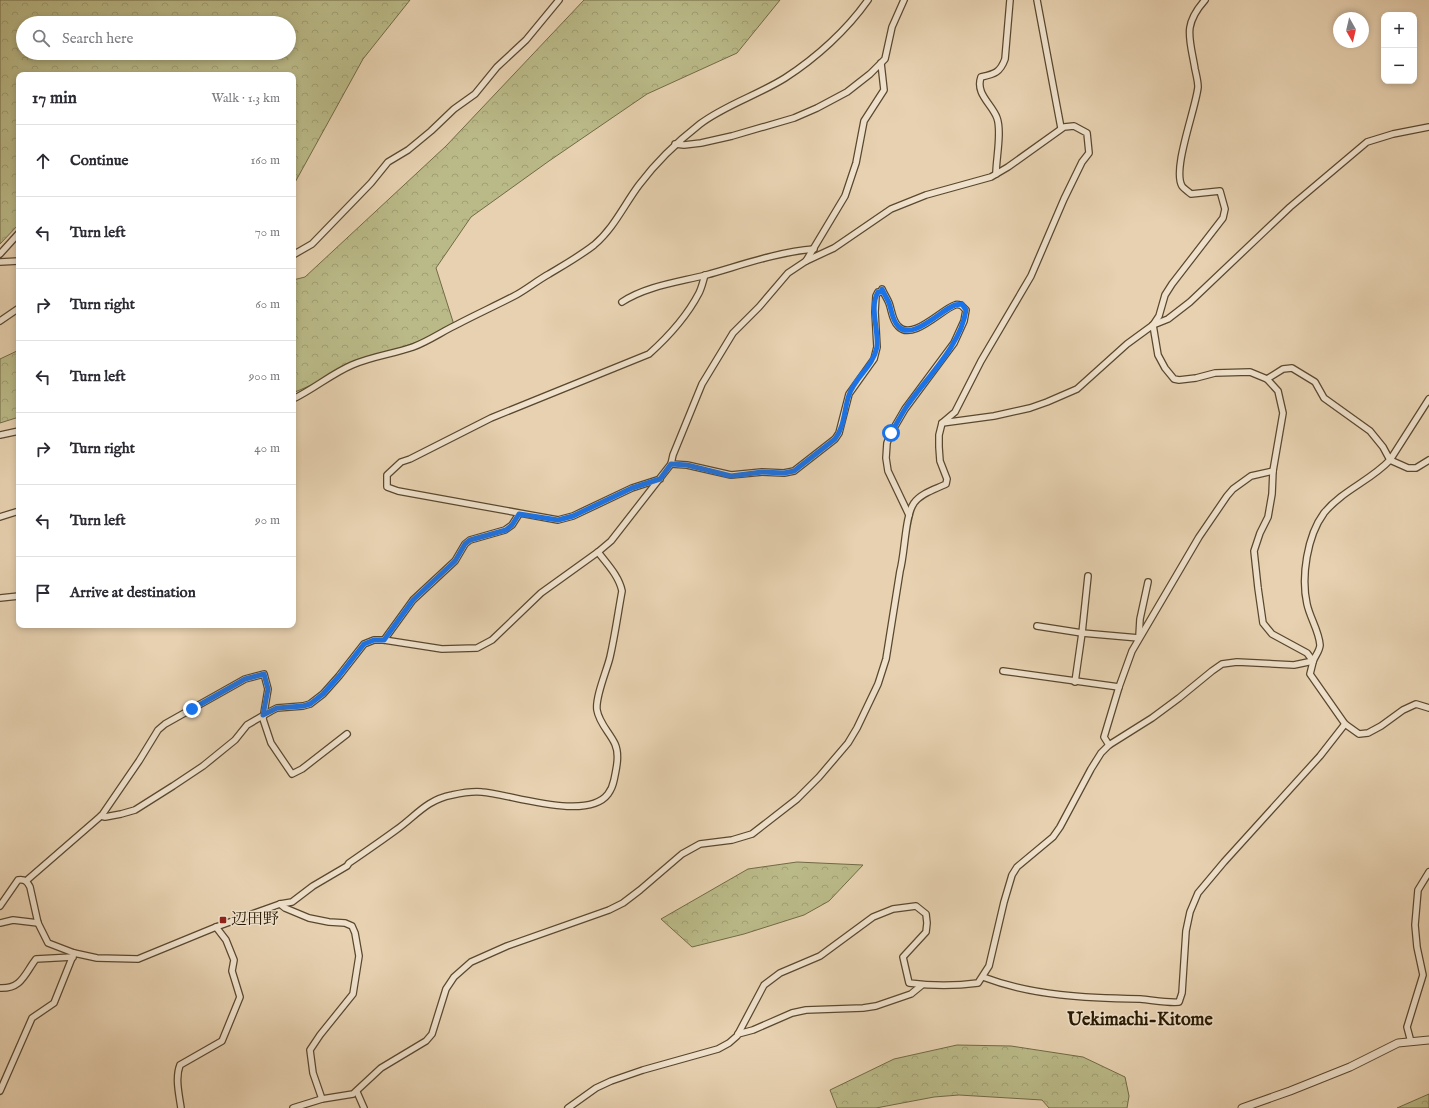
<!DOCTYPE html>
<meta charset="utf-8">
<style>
body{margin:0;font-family:"IM FELL English","Noto Serif JP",serif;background:#f2f2f3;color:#2b2b33}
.controls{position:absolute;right:12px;top:12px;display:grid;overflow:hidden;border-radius:8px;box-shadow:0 2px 6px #0003}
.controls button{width:36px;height:36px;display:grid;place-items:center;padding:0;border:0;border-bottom:1px solid #e1e1e2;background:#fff;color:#2b2b33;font:20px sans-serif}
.compass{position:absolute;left:1333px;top:12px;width:36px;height:36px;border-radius:50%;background:#fff;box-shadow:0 2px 6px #0003;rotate:172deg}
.stop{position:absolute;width:12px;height:12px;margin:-9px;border:3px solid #1a73e8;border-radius:50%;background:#fff}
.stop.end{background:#1a73e8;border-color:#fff;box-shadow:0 1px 4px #0008}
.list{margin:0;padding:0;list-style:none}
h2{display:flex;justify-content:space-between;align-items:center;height:52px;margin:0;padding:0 16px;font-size:17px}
h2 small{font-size:13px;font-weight:400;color:#7c7c81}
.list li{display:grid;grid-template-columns:26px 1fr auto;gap:12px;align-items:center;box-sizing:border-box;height:72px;padding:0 16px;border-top:1px solid #e1e1e2}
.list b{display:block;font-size:15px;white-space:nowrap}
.list em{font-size:13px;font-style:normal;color:#7c7c81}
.icon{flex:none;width:22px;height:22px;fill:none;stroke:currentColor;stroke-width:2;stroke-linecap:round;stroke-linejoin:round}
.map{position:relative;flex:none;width:1429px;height:1108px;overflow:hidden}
.search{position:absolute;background:#fff;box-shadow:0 2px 6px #0003;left:16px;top:16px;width:280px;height:44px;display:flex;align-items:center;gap:10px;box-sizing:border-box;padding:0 14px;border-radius:22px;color:#7c7c81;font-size:15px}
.panel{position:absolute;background:#fff;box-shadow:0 2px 6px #0003;left:16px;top:72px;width:280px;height:556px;border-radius:8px}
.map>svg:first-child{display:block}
.forest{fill:url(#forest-crowns);stroke:#726a46;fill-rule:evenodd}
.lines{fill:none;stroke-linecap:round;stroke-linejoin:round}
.minor-casing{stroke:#59482e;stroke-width:8}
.tertiary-casing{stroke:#59482e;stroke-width:9}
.minor{stroke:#efe1cc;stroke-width:5.5}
.tertiary{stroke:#efe1cc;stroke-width:7}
.route{stroke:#1a73e8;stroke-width:5}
.poi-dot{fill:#8f2418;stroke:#efe1cc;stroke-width:1.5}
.labels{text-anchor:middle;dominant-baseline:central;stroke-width:3;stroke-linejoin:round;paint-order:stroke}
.poi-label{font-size:16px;fill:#2a1b03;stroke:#efe1cc;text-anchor:start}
.quarter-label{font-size:18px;font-weight:bold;fill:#2a1b03;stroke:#efe1cc}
</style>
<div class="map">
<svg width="1429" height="1108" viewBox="0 0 1429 1108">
<defs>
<pattern id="forest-crowns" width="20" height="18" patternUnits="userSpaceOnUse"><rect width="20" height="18" fill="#baba88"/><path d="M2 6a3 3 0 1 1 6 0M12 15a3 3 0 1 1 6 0" fill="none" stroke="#a09f74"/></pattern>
</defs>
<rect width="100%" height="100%" fill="#e7d1b0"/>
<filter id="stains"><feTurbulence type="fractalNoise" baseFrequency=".005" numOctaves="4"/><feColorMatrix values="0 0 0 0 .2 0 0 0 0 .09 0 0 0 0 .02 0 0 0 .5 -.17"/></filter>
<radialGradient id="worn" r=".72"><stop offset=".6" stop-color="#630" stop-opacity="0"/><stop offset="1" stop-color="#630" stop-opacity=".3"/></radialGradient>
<g class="forest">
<path d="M0 0H410L363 59 293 186V75H19V224L0 244ZM23 23H289V53H23Z"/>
<path d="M584 0H780L737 53 647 94 549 161 471 217 436 268 455 328 373 358 293 393V280L305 277 446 146Z"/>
<path d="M19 350V417L0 423V359Z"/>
<path d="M797 862 863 865 829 901 804 915 744 934 692 947 661 919 748 869Z"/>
<path d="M957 1045 1011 1046 1083 1057 1125 1077 1129 1096 1127 1108H1049L1042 1100 959 1095 934 1097 876 1108H837L830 1090 894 1059Z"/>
<path d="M1429 1094V1108H1397Z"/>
</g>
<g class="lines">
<g class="minor-casing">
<g id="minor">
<path d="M1037 0 1061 128"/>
<path d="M675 144 684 145 701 143 732 136 794 118 817 108 847 92 870 74 885 59 892 27 904 0"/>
<path d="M996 174C996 159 1002 132 997 118 992 104 975 94 981 77 994 74 1000 73 1005 59L1010 0"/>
<path d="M0 254 19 233"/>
<path d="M293 255 312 244 371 183 388 162 408 150 431 131 454 109 475 94 497 67 526 40 559 0"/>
<path d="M806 261 845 196 856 163 864 121 884 90 881 63"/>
<path d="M0 262 19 261"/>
<path d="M622 302C646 286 679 282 706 275 742 265 777 252 814 249"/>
<path d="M0 321 19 308"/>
<path d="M1153 325 1158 355 1165 368 1174 379 1179 380 1196 378 1215 373 1250 372 1267 379 1278 391 1283 413 1273 471 1272 494 1268 517 1260 533 1254 551 1258 588 1263 623 1272 634 1307 653 1313 661"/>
<path d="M1153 325 1168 319 1190 302 1290 207 1367 142 1393 134 1429 127"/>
<path d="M1267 379 1283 369 1292 368 1315 382 1324 398 1370 431 1383 447 1390 460 1408 468H1416L1429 460"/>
<path d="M293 399C314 389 331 374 352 365 373 356 393 354 413 347 429 341 443 331 458 324 477 314 497 305 516 295 527 289 538 280 549 274 564 265 580 256 594 245 614 228 624 205 639 185 657 161 677 142 700 124 725 105 758 95 785 78 816 58 847 30 868 0"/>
<path d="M1429 399 1390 460C1370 481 1343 490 1324 513 1307 536 1301 577 1307 604 1310 618 1319 631 1320 645 1320 651 1314 657 1313 662 1312 666 1311 670 1310 674L1345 724 1359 734 1368 733 1381 726 1403 710 1416 704 1429 708"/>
<path d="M942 423 994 416 1030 408 1047 402 1077 389 1127 344 1153 325 1159 316 1165 295 1172 284 1223 218 1225 209 1220 191 1191 194C1189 192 1184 189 1182 186 1172 169 1196 108 1198 87 1198 81 1196 74 1195 69 1190 38 1182 26 1205 0"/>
<path d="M0 435 19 431"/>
<path d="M671 464 687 465 731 475 762 472 784 473 794 471 835 439 839 433 849 394 874 359 877 347 875 312 876 296 878 292H881L882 289C884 294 887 298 889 303 892 311 892 320 898 326 912 342 942 309 955 305 957 304 959 305 961 305L966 310 964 321 954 343 905 409 891 433 887 443 886 458 888 471 909 515"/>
<path d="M660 479 632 488 573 516 558 520 398 491 387 487V475L401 462 410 459 491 418 649 354C668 337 687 316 699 293 702 287 703 281 705 275"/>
<path d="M0 517 19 511"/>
<path d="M0 598 19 596"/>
<path d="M1037 626 1082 633 1139 638"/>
<path d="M1139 636 1140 619 1148 582"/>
<path d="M384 640 413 600 455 561 465 544 470 540 505 530 512 525 519 514"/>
<path d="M1003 671 1119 687"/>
<path d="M1075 682 1082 633 1088 576"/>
<path d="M1109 745 1104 737 1119 687 1132 651 1199 537 1227 496 1233 489 1251 476 1273 471"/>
<path d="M101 816 105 817 121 814 135 810 173 786 203 766 235 740 247 725 271 711 277 708 303 706 310 704 323 694 339 676 364 644 374 640H384L442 649 477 648 492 640 541 593 598 552 611 541 671 464 673 455 702 384 733 333 759 307 788 273 806 261 834 248 891 209 926 195 991 177 1008 167 1064 127 1074 126 1087 133 1089 153 1082 162 1064 199 1031 276 981 361 955 412 942 423 939 435V447L940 461 947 479 946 484C936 489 921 493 914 503 905 515 905 553 900 571L886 659 878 684 857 728 848 743 819 777 797 799 752 834 732 840 700 844 682 854 640 890 623 903 609 910 507 946 471 962 454 977 446 989 432 1034 426 1041 381 1068 353 1094 322 1099 293 1108"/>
<path d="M26 881 102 815 139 761 158 730 165 724 245 679 264 674 268 689 263 719 271 743 292 774 302 769 347 734"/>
<path d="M280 904 285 908 309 918 329 922 345 923 352 926 355 933 359 956 353 994 320 1035 310 1050 313 1073 322 1099"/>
<path d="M0 906 18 880C25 879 27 881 30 887L38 923 48 943 74 953 97 958 138 959 216 927 280 904 292 902 313 886 347 866 349 863C365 852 381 841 396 830 416 816 426 800 452 795 461 793 472 791 482 792 510 794 587 822 608 794 611 790 613 785 614 780 616 770 620 755 615 744 610 733 599 723 597 710 595 697 607 670 610 657 615 635 618 613 622 591 619 576 607 564 598 552"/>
<path d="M0 923 13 920 38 923"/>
<path d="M983 977C1033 996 1087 998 1140 999 1153 1000 1166 1003 1179 1002L1182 993 1186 931 1190 912 1198 893 1224 862 1320 756 1345 724"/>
<path d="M0 988C22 989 25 973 36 959L73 957"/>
<path d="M738 1034 753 1030 792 1013 806 1010 863 1008 876 1006 911 994 922 985"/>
<path d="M1411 1042 1407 1027 1423 975 1417 947 1415 925 1418 890 1429 872"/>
<path d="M0 1091 32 1018 54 1003 74 953"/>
<path d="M357 1092 364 1108"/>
<path d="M181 1108C179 1094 175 1078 180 1065L222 1041 240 997 232 971 234 960 226 940 216 927"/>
<path d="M568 1108 596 1088 611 1081 643 1070 718 1049 729 1043 737 1036 764 985 780 973 820 956 873 917 893 909 916 906 926 914 927 923 926 932 903 957 909 983C933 986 955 986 978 983L989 966 1004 902 1012 875 1017 867 1053 837 1060 827 1091 769 1101 753 1109 745 1152 718 1179 698 1212 671 1222 664 1237 662 1294 665 1313 661"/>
</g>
</g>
<g class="tertiary-casing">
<path id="tertiary" d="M1242 1108 1290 1091 1350 1067 1398 1043 1429 1040"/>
</g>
<use href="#minor" class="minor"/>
<use href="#tertiary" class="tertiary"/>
</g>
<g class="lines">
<path class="route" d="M192 709 245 679 264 674 268 689 263 715 277 708 303 706 310 704 323 694 339 676 364 644 374 640H384L413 600 455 561 465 544 470 540 506 530 512 525 519 514 558 520 573 516 632 488 660 479 671 464 687 465 731 476 762 472 784 473 794 471 835 439C845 426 844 409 849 395 855 377 873 367 877 347 879 331 869 307 878 292H881L882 289C884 294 887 298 889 303 892 311 892 320 898 326 912 342 942 309 955 305 957 304 959 305 962 304L966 310C961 346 924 380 905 409 900 417 896 425 891 433"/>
</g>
<rect class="poi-dot" x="219" y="916" width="8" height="8" rx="2"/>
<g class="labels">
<g class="poi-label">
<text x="231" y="920">辺田野</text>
</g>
<g class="quarter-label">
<text x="1140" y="1020">Uekimachi-Kitome</text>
</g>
</g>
<rect width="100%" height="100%" filter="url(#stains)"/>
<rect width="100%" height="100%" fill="url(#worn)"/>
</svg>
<div class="controls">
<button>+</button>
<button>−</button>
</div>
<svg class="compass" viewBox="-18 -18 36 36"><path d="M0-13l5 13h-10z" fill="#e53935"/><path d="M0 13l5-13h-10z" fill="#7c7c81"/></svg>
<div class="stop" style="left:891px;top:433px"></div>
<div class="stop end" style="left:192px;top:709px"></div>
<div class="search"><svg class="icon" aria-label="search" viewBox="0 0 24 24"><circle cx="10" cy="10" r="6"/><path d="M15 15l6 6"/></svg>Search here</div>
<section class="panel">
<h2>17 min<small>Walk · 1.3 km</small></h2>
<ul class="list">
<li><svg class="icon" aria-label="ahead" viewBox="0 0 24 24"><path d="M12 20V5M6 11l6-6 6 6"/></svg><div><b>Continue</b></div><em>160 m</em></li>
<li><svg class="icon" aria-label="left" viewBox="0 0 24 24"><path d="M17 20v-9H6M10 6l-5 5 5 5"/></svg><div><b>Turn left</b></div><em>70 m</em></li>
<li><svg class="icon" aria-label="right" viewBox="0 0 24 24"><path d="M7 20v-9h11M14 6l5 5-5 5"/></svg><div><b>Turn right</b></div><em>60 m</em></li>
<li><svg class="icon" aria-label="left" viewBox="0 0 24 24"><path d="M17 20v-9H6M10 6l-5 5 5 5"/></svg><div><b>Turn left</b></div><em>900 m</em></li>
<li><svg class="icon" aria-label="right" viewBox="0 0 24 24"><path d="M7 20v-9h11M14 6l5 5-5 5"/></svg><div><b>Turn right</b></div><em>40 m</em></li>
<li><svg class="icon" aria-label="left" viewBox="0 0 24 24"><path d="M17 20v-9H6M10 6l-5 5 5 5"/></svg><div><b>Turn left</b></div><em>90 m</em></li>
<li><svg class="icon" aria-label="arrive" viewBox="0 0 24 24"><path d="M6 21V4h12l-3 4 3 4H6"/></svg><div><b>Arrive at destination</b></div></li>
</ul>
</section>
</div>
